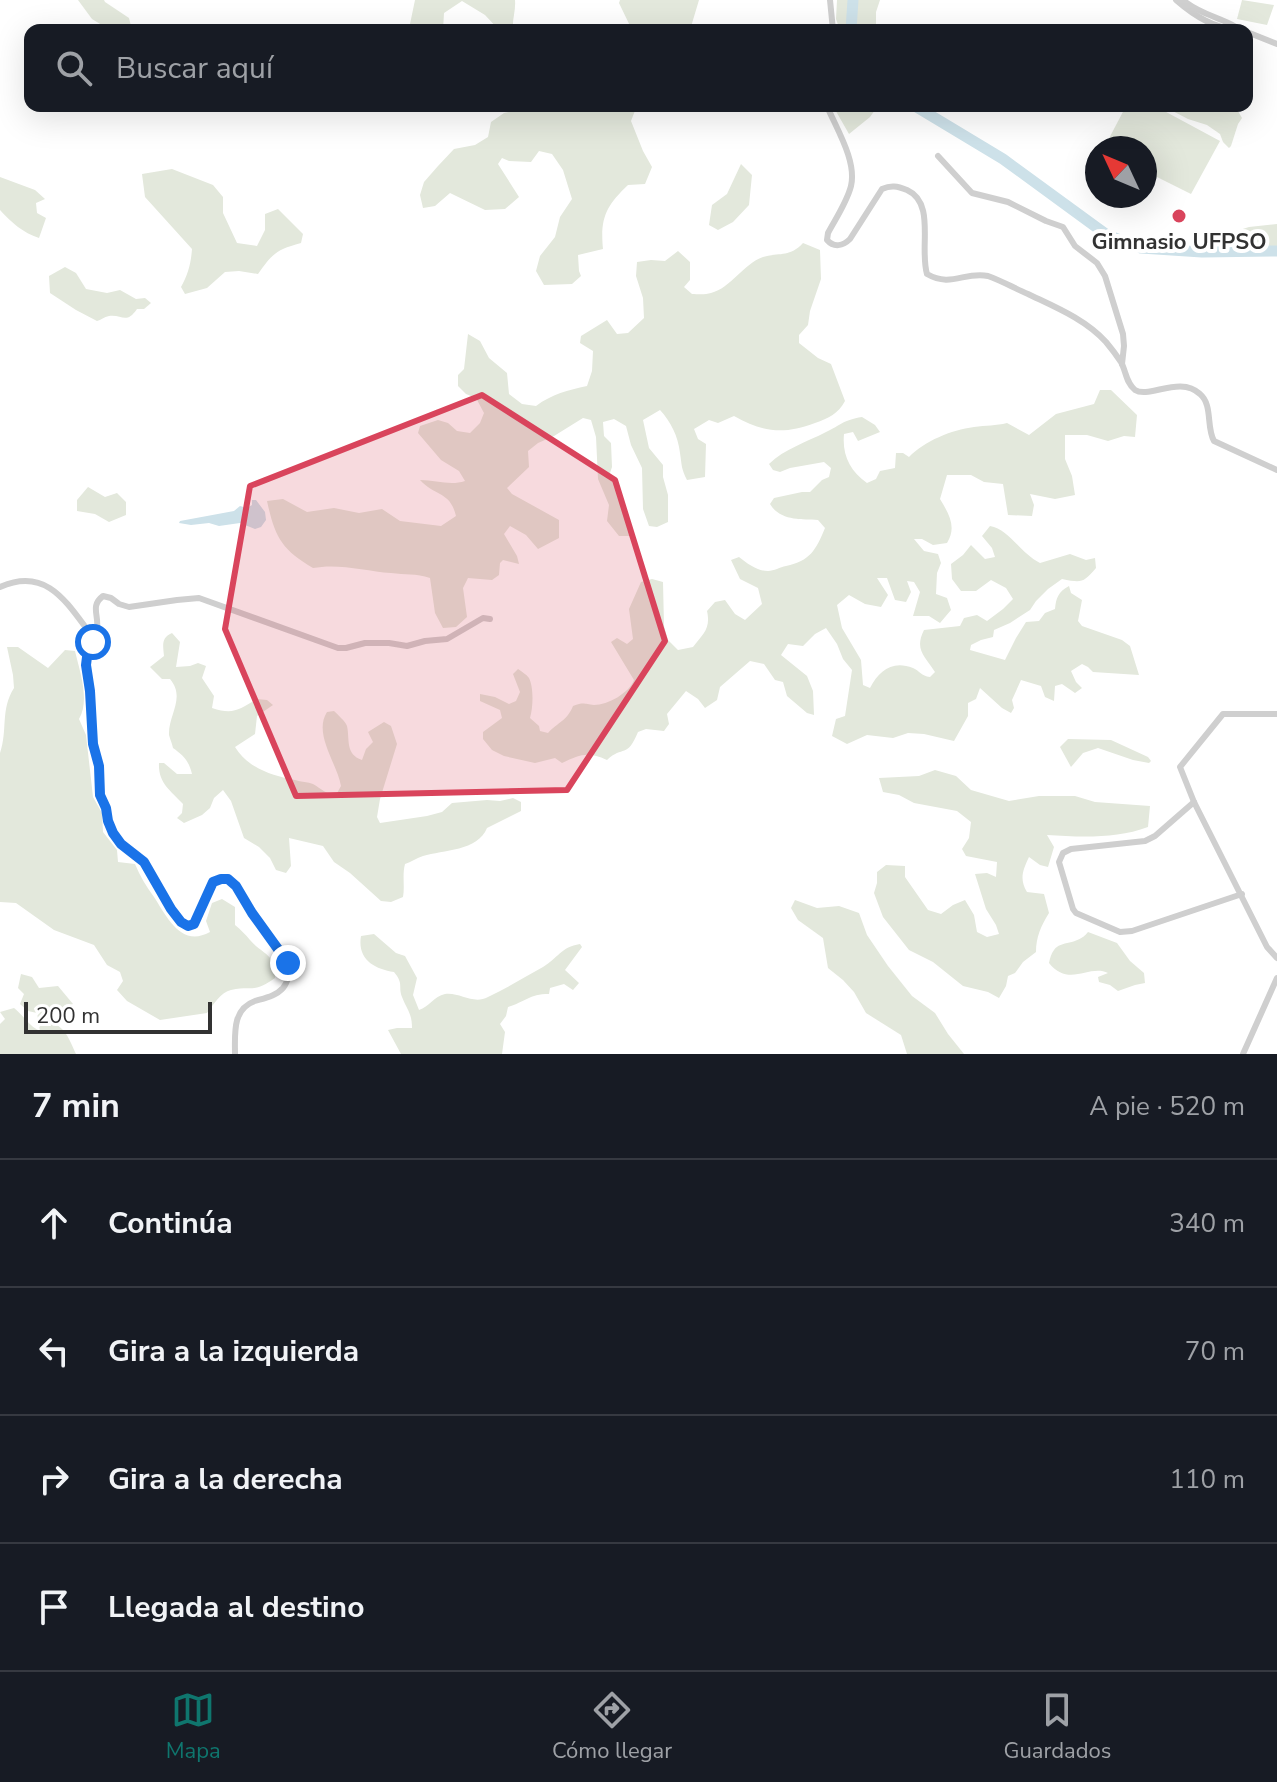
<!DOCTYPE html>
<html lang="es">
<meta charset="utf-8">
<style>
body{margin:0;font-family:"Nunito Sans",sans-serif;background:#242831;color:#f1f3f6}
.compass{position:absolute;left:1085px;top:136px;width:72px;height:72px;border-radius:50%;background:#171b24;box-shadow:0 8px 32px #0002;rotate:314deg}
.scale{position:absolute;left:24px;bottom:20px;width:188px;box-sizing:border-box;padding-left:8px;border:4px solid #323232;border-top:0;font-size:22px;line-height:28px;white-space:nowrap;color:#323232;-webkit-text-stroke:6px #fff;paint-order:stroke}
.stop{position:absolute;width:24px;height:24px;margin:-18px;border:6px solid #1a73e8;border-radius:50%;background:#fff}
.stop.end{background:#1a73e8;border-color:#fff;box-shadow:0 2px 8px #0008}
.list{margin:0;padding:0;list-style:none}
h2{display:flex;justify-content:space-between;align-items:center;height:104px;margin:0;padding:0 32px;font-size:34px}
h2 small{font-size:26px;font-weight:400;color:#9ea1a6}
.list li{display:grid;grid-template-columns:52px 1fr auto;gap:24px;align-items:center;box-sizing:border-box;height:128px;padding:0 32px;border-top:2px solid #363941}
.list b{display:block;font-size:30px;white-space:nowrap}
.list em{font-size:26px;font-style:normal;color:#9ea1a6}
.icon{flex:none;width:44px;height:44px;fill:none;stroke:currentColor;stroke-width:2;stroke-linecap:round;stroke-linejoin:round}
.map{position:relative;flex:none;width:1277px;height:1054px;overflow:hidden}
.search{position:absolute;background:#171b24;box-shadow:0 8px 32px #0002;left:24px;right:24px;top:24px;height:88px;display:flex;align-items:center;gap:20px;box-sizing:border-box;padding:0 28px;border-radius:16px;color:#9ea1a6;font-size:30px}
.sheet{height:616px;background:#171b24}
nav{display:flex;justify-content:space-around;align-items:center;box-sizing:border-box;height:112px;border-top:2px solid #363941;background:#171b24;font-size:22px;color:#9ea1a6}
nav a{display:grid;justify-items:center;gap:4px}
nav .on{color:#0f766e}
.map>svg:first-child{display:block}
.green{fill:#e3e8dc}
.water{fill:#cde1e9}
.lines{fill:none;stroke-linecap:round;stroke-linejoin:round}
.river{stroke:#cde1e9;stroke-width:11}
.minor{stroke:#cfcfcf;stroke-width:6}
.route{stroke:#1a73e8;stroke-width:10}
.marked{fill:#d9445c;fill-opacity:0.2;stroke:#d9445c;stroke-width:6;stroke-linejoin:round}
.poi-dot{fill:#d9445c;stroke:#fff;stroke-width:3}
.labels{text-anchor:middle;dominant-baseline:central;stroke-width:8;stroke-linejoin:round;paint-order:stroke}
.poi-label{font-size:22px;font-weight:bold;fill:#323232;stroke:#fff}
</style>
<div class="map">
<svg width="1277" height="1054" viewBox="0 0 1277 1054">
<rect width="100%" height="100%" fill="#fff"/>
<g class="green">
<path d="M78 0H104L105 2 129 18 132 30H110L92 19Z"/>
<path d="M415 0H515C516 11 512 19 513 30H499L485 15 462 1 444 13 443 30H406L410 24Z"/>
<path d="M620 0H699L690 30H647L642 28 632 30 619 3Z"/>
<path d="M837 0H880L876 12V30H840L836 19Z"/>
<path d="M1242 0 1274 5 1267 25 1237 19Z"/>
<path d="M536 106H644L636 108 631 121 643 151 652 167 645 184 628 185C606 206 600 218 603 249L578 255 579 271 581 276 572 284 544 285 536 271 540 256 555 237 560 217 572 199 563 170 552 154 539 151 531 162 509 161 502 158 498 164 519 197 505 209 485 210 450 193 435 206 423 208 420 195 424 182 438 166 454 149 475 145 488 137 491 122 504 113Z"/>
<path d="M833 106H888L885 111 877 107 870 117 849 134Z"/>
<path d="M1126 106H1155L1220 141 1191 194 1145 171V148H1104Z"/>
<path d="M1163 106H1235L1242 118 1238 124 1231 146 1229 148 1223 142 1220 134 1207 125 1188 119Z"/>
<path d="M741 164 752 175 749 205 733 222 718 230 709 225 712 205 727 194Z"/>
<path d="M172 169 213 185 223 197V213L237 243 257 246 265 230V214L278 209 303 234 301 243C276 250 273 253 258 274L239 271 225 272 207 288 185 294 181 287C188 275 191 263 192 249L145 197 142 174Z"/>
<path d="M0 177 35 190 45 199 36 203 37 213 46 218 39 238C23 233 11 222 0 210Z"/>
<path d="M1277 224V250L1231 251 1233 232 1249 227Z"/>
<path d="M803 243 820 250 821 279 810 311 808 325 799 335V343L818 358 831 364 845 401C838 414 829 418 815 423 783 435 763 432 734 416L718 423 709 420 694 429 698 439 706 444 705 477 687 480C681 468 682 466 680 453 678 436 671 422 660 410L643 420 649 448 663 465V477L668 495V522L657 527 649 526 643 509 642 468 631 445 626 426 614 419 603 422 604 436 611 443 612 467 610 473 633 536H619L607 521 609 505 598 479 596 437 591 420 583 418 554 436 538 443 528 451 529 467 507 488 512 494 559 520V538L538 549 526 535 510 526 504 534 517 556 519 564 503 560 500 563 499 575 492 580 468 578 463 588 467 617 456 627 443 628 435 613 430 578C416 573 405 575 391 573 366 571 338 563 313 568 281 549 275 537 267 501L283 499 307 512 334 508 359 513 382 509 400 521 441 526 456 516C450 491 436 497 420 480 436 480 450 486 465 481L459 471 441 460 418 433 420 426 438 420 448 423 457 431 470 433 480 423 484 413 476 398 466 394 458 386V375L464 369 468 334 480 341 489 358 507 373 509 394 522 404 536 406C552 394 568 390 587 386L592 371 593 351 580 343 581 336 607 320 617 334 628 333 644 318 643 298 636 276 637 262 651 260 665 261 678 251 690 262V280L684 287 692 294C697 294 705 295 711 293 731 288 743 264 763 257 779 252 789 258 803 243Z"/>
<path d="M65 267 76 273 86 289 107 293 120 290 136 299 145 298 151 303 144 309H137C126 325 122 314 109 316 104 317 101 320 97 321L76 310 50 293 49 276Z"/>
<path d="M1100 390H1111L1137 415 1135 437 1124 436 1108 441 1087 435H1065V459L1072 476 1075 495 1055 499 1030 494 1034 505 1032 516 1008 515 1003 484 984 482 971 475H947L940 499C949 514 957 527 947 543L933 545 922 539H914L924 551 938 554 941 563 937 573 936 594 947 598 951 610 940 623 929 616H913L920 592 914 582 907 581 911 592 906 602 895 600 887 578H877L888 595 881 607 865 604 849 595 837 605 842 628 861 660 863 685 870 688C879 671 892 660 913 668 920 671 921 676 930 677L935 672C925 656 914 650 924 630L960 626 964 618 977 615 987 621 1003 609 1013 599 1006 588 991 580 976 591H961L952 579 951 564 963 555 971 545 985 559 995 557 992 548 982 536 990 526C1009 529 1020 553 1040 563L1070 554 1086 560 1095 558 1096 568C1083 583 1082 583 1062 579L1048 589 1036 601 1030 610 1010 623 994 630 993 637 981 640 971 645 970 650 1005 660 1016 638 1026 622 1039 621 1045 613 1055 609C1056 598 1058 592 1069 586L1071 593 1082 600 1078 621 1082 626 1122 640 1130 646 1139 675 1093 672 1088 667 1082 664 1071 671 1076 682 1082 688 1075 693 1062 684 1055 686 1054 701 1045 697 1041 686 1021 680 1012 700 1014 708 1011 713 1002 708 980 688 976 699 968 703V716L954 741 924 734 908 733 893 738 867 735 847 744 832 736 836 719 845 716 852 670 843 659 837 644 826 628 815 634 803 646 788 644 781 655 807 676 813 691 814 715 807 713 787 696 783 682 775 680 764 664 750 661 720 687 717 700 705 708 698 699 686 691 667 714 669 724 664 731 646 729 638 732C627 759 623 745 607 760 587 751 580 755 562 763L555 758 535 763 504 756 492 750 483 739V732L502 718 500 710 480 701V694L495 697 509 704 516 701 520 692 513 674 518 669C522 672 526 674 529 678 534 688 533 708 530 718L539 726 540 731 548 733C558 722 567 721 573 706 584 702 584 704 594 705 608 705 629 693 634 680L611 642 617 638 627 644 633 639 629 609 641 582 652 579 663 582 664 626 668 640 678 650 693 647C703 634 711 629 707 611L715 602 725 600 735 614 745 620 762 604 758 588 740 579 731 560 739 557C748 564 757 571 768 571 774 571 780 567 786 566 810 561 816 550 825 528L818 520C801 519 780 521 770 504L774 498 802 492H810L822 480 829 477 831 468 824 462 790 468 780 472 773 470 769 464C784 449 807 442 826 432 841 425 843 420 862 417L875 425 880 432 858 441 853 432 844 434C842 455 850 471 867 483L876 479 880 471 895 468 896 453H903L909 457C925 441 951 430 974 427 986 425 996 426 1007 423L1029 435 1056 414 1094 404Z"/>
<path d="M88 487 105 497 117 493 126 502V515L109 522 95 514 77 511V500Z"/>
<path d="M172 633 180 642 176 667 190 666 198 663 206 666 202 678 214 696 212 708C233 715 239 710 257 699L267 700 273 705 257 716 255 734 235 747C248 768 272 776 295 780 301 782 308 782 313 784 323 790 324 793 336 795L341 786C337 763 313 734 327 712L334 711C338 715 345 721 347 726 350 740 345 754 362 760L366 749 373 742 368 732 384 722 391 726 397 744 380 799 377 817 380 823 427 816 442 812 452 803 487 800 500 801 513 798 521 802V811L487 828C478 851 443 850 423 856 417 858 411 862 405 864 402 875 405 886 403 897L391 902 381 901 350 873 334 862 323 846 289 838 291 866 286 873 276 870 270 858 259 847 244 838 231 801 223 790 214 798 210 808 202 815 184 823 177 818 182 813 183 804C170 790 158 783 159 763H164L177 774H192C189 761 183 755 173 748 172 743 170 739 169 735 168 715 186 698 170 679H162L150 667 164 656C163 645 161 638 172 633Z"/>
<path d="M7 647H18L48 668 65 650 75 651C80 672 90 701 79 719L86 735 93 797 102 813 103 832 117 850 118 862 135 864C140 876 146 886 154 897 167 917 181 948 210 932L206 921 212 903 222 899 235 907V925C241 930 245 934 250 940 264 956 275 952 275 978 253 994 252 985 231 990 221 992 213 1005 207 1013L160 1020 127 1001 117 990 123 981 120 972 107 965 94 945 54 930 16 903 0 902V753C8 730 0 710 14 688L13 675Z"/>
<path d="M1068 739 1111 740 1148 757 1151 761 1149 763 1133 760 1098 748 1083 753 1071 767 1060 747Z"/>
<path d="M935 770 956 776 971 790 1009 801 1039 796H1075L1095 802 1150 806 1148 827C1116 839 1080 837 1047 835L1054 847 1048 867 1040 865 1029 857C1023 870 1019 879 1027 892L1044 894 1049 913C1041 926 1036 937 1036 952L1023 962 1015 973 1008 976 1006 986 999 998 988 992 963 986 933 962 909 950 883 917 874 893 877 883V872L886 865 905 866V877L928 910 941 914 953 905 965 900 974 915 977 932 987 937 999 934 996 925 986 909 975 874 987 873 996 877 997 862 966 856 962 849 969 838 971 822 957 811 914 803 899 795 883 792 879 778 919 776Z"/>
<path d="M795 900 817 908 839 906 859 913 867 935 888 966 912 996 935 1013 948 1034 964 1054H907L901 1035 866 1013 854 992 843 980 828 968 823 938 798 920 791 908Z"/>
<path d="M1088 932 1117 943 1130 961 1144 973 1145 983 1135 985 1118 991 1110 985 1099 982 1098 977 1108 973C1089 964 1069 988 1049 963 1050 958 1051 954 1054 950 1061 940 1077 946 1088 932Z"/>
<path d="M374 934 396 953 405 956 417 978 413 995 419 1010C429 1007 434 996 445 994 460 992 473 1005 488 997 507 988 525 977 543 967 558 958 561 947 580 944L582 947 565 970 579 983 573 990 564 984 550 988 549 994C529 994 525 1002 508 1007L506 1016 500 1024 505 1032 502 1054H401L388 1030 397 1028H412C412 1013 407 1010 402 997 398 986 404 984 394 972 374 969 357 959 361 936Z"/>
<path d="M21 974 32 977 39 988 58 986 73 1004 48 1014 49 1022C65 1025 70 1041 76 1054H0V1024L5 1019 0 1012 14 1008C23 1015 30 1027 40 1031L37 1013 28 1011 20 1004 24 994 18 988Z"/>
</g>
<path class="water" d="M252 500H256L265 512 266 520 261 527 255 529 240 523 219 526 209 523 191 525 179 523 180 521 234 511 240 506 247 508 252 505Z"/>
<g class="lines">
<g class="river">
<path d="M851 30 853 0"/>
<path d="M915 106 1003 159 1107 235 1141 248 1202 252 1277 251"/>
</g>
<g class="minor">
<path d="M830 0 833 30"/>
<path d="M1176 0C1192 14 1216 30 1238 29"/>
<path d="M1183 0C1199 14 1219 17 1236 27"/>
<path d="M1247 32 1277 44"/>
<path d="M827 106C836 128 857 161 851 186 847 202 836 218 828 233L827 240C834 248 843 246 850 239L882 189C891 185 897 186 907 190 936 203 919 248 927 274 951 288 965 271 988 276 1002 281 1014 288 1028 294 1055 307 1085 319 1106 342 1111 348 1117 356 1121 362 1126 371 1126 383 1135 390 1149 399 1180 375 1200 394 1213 405 1206 427 1214 441L1277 470"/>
<path d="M938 156 972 193 1008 202 1046 221 1063 227 1075 246 1097 263 1105 276 1123 334 1124 346 1122 364"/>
<path d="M0 587C47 566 67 603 92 636L93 642 87 657 86 665 90 691 93 744 99 766 100 795 106 808 108 821 113 833 121 844 144 862 171 909 181 922 188 926 194 924 213 882 221 879H228C240 889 244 902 252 914 262 929 284 948 288 965 290 972 288 982 283 988 276 996 265 998 255 1001 232 1009 235 1034 235 1054"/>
<path d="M94 641C94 639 97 630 97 628 99 615 90 606 103 596L111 598 119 604 129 607 177 600 199 598 338 648H346L365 643H389L407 646 425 641 447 639 483 618 490 619"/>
<path d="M1277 714H1223L1180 767 1194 802 1267 947 1277 958"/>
<path d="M1194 802 1155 836 1145 841 1071 849 1063 853 1059 862 1073 909 1076 913 1120 932 1132 931 1242 894"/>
<path d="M1243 1054 1277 978"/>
</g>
</g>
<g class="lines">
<path class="route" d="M93 642 87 657 86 665 90 691 93 744 99 766 100 795 106 808 108 821 113 833 121 844 144 862 171 909 181 922 188 926 194 924 213 882 221 879H228L236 886 252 913 288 963"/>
</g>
<path class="marked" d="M482 395 615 480 665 641 567 790 296 796 225 629 250 486Z"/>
<circle class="poi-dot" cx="1179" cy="216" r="8"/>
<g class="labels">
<g class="poi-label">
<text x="1179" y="242">Gimnasio UFPSO</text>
</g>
</g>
</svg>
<svg class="compass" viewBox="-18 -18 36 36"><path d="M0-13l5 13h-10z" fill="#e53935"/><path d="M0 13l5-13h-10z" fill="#9ea1a6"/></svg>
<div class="scale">200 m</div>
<div class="stop" style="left:93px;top:642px"></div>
<div class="stop end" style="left:288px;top:963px"></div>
<div class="search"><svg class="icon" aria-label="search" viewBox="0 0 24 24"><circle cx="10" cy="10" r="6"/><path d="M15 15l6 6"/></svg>Buscar aquí</div>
</div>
<section class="sheet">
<h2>7 min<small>A pie · 520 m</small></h2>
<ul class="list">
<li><svg class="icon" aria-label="ahead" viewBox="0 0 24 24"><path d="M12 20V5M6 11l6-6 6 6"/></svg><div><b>Continúa</b></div><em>340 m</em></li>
<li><svg class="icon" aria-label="left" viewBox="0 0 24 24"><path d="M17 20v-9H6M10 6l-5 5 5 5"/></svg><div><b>Gira a la izquierda</b></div><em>70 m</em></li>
<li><svg class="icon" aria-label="right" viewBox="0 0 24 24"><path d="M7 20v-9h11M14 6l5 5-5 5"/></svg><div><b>Gira a la derecha</b></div><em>110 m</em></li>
<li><svg class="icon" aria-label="arrive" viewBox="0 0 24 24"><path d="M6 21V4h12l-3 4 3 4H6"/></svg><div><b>Llegada al destino</b></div></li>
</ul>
</section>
<nav>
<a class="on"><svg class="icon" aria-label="map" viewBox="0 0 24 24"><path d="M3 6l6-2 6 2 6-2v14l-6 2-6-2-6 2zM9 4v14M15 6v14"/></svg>Mapa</a>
<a><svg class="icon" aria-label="directions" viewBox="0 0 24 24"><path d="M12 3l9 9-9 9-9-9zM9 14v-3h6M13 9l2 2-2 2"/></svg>Cómo llegar</a>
<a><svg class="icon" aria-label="saved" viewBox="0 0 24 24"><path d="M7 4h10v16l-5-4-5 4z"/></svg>Guardados</a>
</nav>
